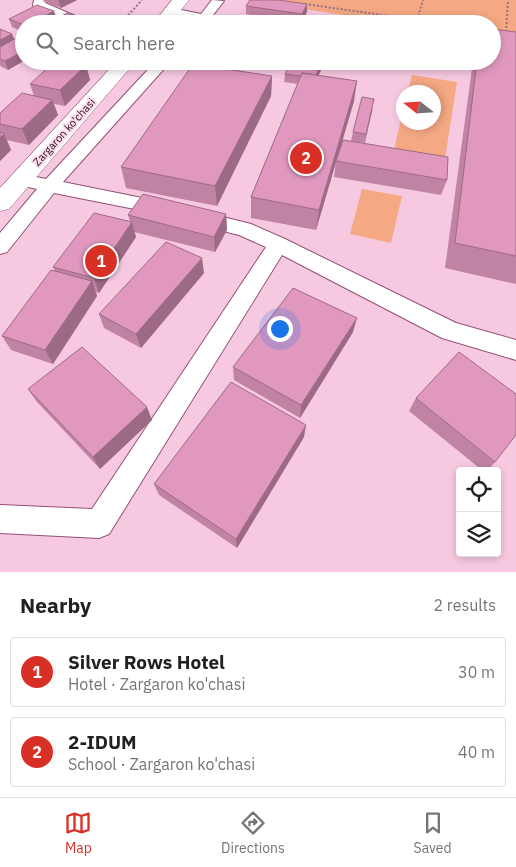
<!DOCTYPE html>
<meta charset="utf-8">
<style>
body{margin:0;font-family:"IBM Plex Sans",sans-serif;background:#f2f2f2;color:#202124}
.controls{position:absolute;right:15px;bottom:15px;display:grid;overflow:hidden;border-radius:5px;box-shadow:0 2px 8px #0003}
.controls button{width:45px;height:45px;display:grid;place-items:center;padding:0;border:0;border-bottom:1px solid #e0e0e0;background:#fff;color:#202124;font:25px sans-serif}
.compass{position:absolute;left:396px;top:85px;width:45px;height:45px;border-radius:50%;background:#fff;box-shadow:0 2px 8px #0003;rotate:287deg}
.you{position:absolute;left:279px;top:328px;width:18px;height:18px;margin:-12px;border:4px solid #fff;border-radius:50%;background:#1a73e8;box-shadow:0 0 0 8px #1a73e833}
.badge{display:grid;place-items:center;width:32px;height:32px;border-radius:50%;background:#d93025;color:#fff;font-size:16px;font-weight:700}
.pin{position:absolute;translate:-50% -50%;border:2px solid #fff;box-shadow:0 1px 5px #0006}
.list{margin:0;padding:0;list-style:none}
h2{display:flex;justify-content:space-between;align-items:center;height:65px;margin:0;padding:0 20px;font-size:21px}
h2 small{font-size:16px;font-weight:400;color:#757577}
.list li{display:grid;grid-template-columns:32px 1fr auto;gap:15px;align-items:center;box-sizing:border-box;height:70px;margin:0 10px 10px;padding:0 10px;border:1px solid #e0e0e0;border-radius:5px}
.list b{display:block;font-size:19px;white-space:nowrap}
.list p{margin:0;font-size:16px;white-space:nowrap;color:#757577}
.list em{font-size:16px;font-style:normal;color:#757577}
.icon{flex:none;width:28px;height:28px;fill:none;stroke:currentColor;stroke-width:2;stroke-linecap:round;stroke-linejoin:round}
.map{position:relative;flex:none;width:516px;height:572px;overflow:hidden}
.search{position:absolute;background:#fff;box-shadow:0 2px 8px #0003;left:15px;right:15px;top:15px;height:55px;display:flex;align-items:center;gap:12px;box-sizing:border-box;padding:0 18px;border-radius:28px;color:#757577;font-size:19px}
.sheet{height:225px;background:#fff}
nav{display:flex;justify-content:space-around;align-items:center;box-sizing:border-box;height:70px;border-top:1px solid #e0e0e0;background:#fff;font-size:14px;color:#757577}
nav a{display:grid;justify-items:center;gap:2px}
nav .on{color:#d93025}
.map>svg:first-child{display:block}
.green{fill:#f4a883}
.lines{fill:none;stroke-linecap:round;stroke-linejoin:round}
.service-casing{stroke:#925075;stroke-width:2}
.tertiary-casing{stroke:#925075;stroke-width:1}
.path{stroke:#957184;stroke-width:2;stroke-dasharray:2 2;stroke-linecap:butt}
.service{fill:#fff;fill-rule:evenodd}
.tertiary{fill:#fff;fill-rule:evenodd}
.wall{fill:#c183a3}
.shaded-wall{fill:#9d6a85}
.building{fill:#e098be;stroke:#9d6a85}
.labels{text-anchor:middle;dominant-baseline:central;stroke-width:4;stroke-linejoin:round;paint-order:stroke}
.far-street-label{font-size:11px;fill:#2a101f;stroke:#fbdceb}
</style>
<div class="map">
<svg width="516" height="572" viewBox="0 0 516 572">
<rect width="100%" height="100%" fill="#f7c9e1"/>
<g class="green">
<path d="M246 0H516V40L492 37V24H401Z"/>
<path d="M412 75 457 82 444 165 393 155 403 110 404 122H434V92H408Z"/>
<path d="M362 189 402 196 391 243 350 234Z"/>
</g>
<g class="lines">
<g class="service-casing">
<g id="service">
<path d="M34 0H47L45 3 87 21 88 24H71L35 8 33 5Z"/>
<path d="M212 0 224 1 206 24H193L195 20 168 15 166 12 172 8 201 14Z"/>
<path d="M156 61H171L63 182 172 204 174 209 172 214 165 215 54 193 7 252 0 254V233L37 189 15 184 12 180 15 176 21 174 46 179Z"/>
<path d="M199 211 251 224 285 239 456 323 516 340V360L442 338 282 255 109 534 99 538 0 533V505L92 509 266 247 239 235 192 223 189 218 192 213Z"/>
</g>
</g>
<g class="tertiary-casing">
<g id="tertiary">
<path d="M172 0H189L170 24H153Z"/>
<path d="M117 61H136L9 209 0 211V188Z"/>
</g>
</g>
<g class="path">
<path d="M305 4 446 24"/>
<path d="M417 20 423 0"/>
<path d="M120 24 142 0"/>
<path d="M506 32 508 0"/>
</g>
<use href="#service" class="service"/>
<use href="#tertiary" class="tertiary"/>
</g>
<g class="wall">
<path d="M43 0H77L61 8 44 2Z"/>
<path d="M307 4V12L301 23 246 14V6Z"/>
<path d="M9 19H57L85 20 86 24H24V32L12 27Z"/>
<path d="M0 29 12 34 14 39 8 70 0 66Z"/>
<path d="M516 32V284L445 268 473 61H492Z"/>
<path d="M76 61H108L103 66Z"/>
<path d="M216 61H244L241 65Z"/>
<path d="M86 65 90 80 65 106 54 104 58 115 29 145 7 140 11 150 0 161V113L34 96 30 84Z"/>
<path d="M321 70 318 76 354 101 316 230 251 218V197L298 84 284 82 285 74Z"/>
<path d="M272 76 271 96 217 206 126 188 121 167Z"/>
<path d="M373 108 365 143 351 141 353 132Z"/>
<path d="M336 161 447 180 441 195 334 177Z"/>
<path d="M226 214 227 230 215 252 134 232 136 237 99 293 96 292 97 296 53 364 11 350 2 336 55 271 53 267 130 221 128 215Z"/>
<path d="M204 273 141 348 104 328 99 314Z"/>
<path d="M353 332 300 418 234 380 233 367Z"/>
<path d="M28 389 152 420 100 469 37 402Z"/>
<path d="M416 398 495 462 487 471H483L409 411Z"/>
<path d="M304 437 237 548 159 495 154 484Z"/>
</g>
<g class="shaded-wall">
<path d="M58 0H77L61 8Z"/>
<path d="M307 4V12L301 23 302 14Z"/>
<path d="M54 11 57 19 48 24H30Z"/>
<path d="M85 20 86 24H78Z"/>
<path d="M12 34 15 42 0 50V40Z"/>
<path d="M24 51V61L8 70 5 61Z"/>
<path d="M102 61H108L103 66Z"/>
<path d="M322 61 321 70 314 86V78Z"/>
<path d="M86 65 90 80 65 106 60 90Z"/>
<path d="M272 76 271 96 217 206 215 186Z"/>
<path d="M357 81 354 101 316 230 319 210Z"/>
<path d="M52 100 58 115 29 145 22 129Z"/>
<path d="M4 134 11 150 0 161V138Z"/>
<path d="M226 214 227 230 215 252 214 237Z"/>
<path d="M132 222 136 237 99 293 94 278Z"/>
<path d="M202 258 204 273 141 348 136 334Z"/>
<path d="M92 281 97 296 53 364 45 350Z"/>
<path d="M357 318 353 332 300 418 301 405Z"/>
<path d="M147 407 152 420 100 469 93 457Z"/>
<path d="M306 425 304 437 237 548 236 539Z"/>
</g>
<g class="building">
<path d="M250 0H278L307 4 302 14 246 6Z"/>
<path d="M37 5 54 11 30 24H24V25L9 19Z"/>
<path d="M67 13 85 20 78 24H47Z"/>
<path d="M0 29 12 34 0 40Z"/>
<path d="M492 29 516 32V256L455 243 477 61H492Z"/>
<path d="M18 37 24 39V51L5 61 0 59V47Z"/>
<path d="M55 61H67L86 65 60 90 30 84Z"/>
<path d="M292 61H322L316 75 302 73 301 76 285 74Z"/>
<path d="M193 64 272 76 215 186 121 167Z"/>
<path d="M302 73 357 81 319 210 251 197Z"/>
<path d="M22 93 52 100 22 129 0 124V113Z"/>
<path d="M362 97 374 99 366 134 353 132Z"/>
<path d="M0 132 4 134 0 138Z"/>
<path d="M343 140 448 157 447 180 336 161Z"/>
<path d="M143 194 226 214 214 237 128 215Z"/>
<path d="M94 213 132 222 94 278 53 267Z"/>
<path d="M166 242 202 258 136 334 99 314Z"/>
<path d="M51 270 92 281 45 350 2 336Z"/>
<path d="M293 288 357 318 301 405 233 367Z"/>
<path d="M82 347 147 407 93 457 28 389Z"/>
<path d="M459 352 516 394V435L495 462 416 398Z"/>
<path d="M231 382 306 425 236 539 154 484Z"/>
</g>
<g class="labels">
<g class="far-street-label">
<text transform="translate(64 132) rotate(-48)">Zargaron ko'chasi</text>
</g>
</g>
</svg>
<div class="controls">
<button><svg class="icon" aria-label="locate" viewBox="0 0 24 24"><circle cx="12" cy="12" r="6"/><path d="M12 2v4M12 18v4M2 12h4M18 12h4"/></svg></button>
<button><svg class="icon" aria-label="layers" viewBox="0 0 24 24"><path d="M12 4l9 5-9 5-9-5zM3 14l9 5 9-5"/></svg></button>
</div>
<svg class="compass" viewBox="-18 -18 36 36"><path d="M0-13l5 13h-10z" fill="#e53935"/><path d="M0 13l5-13h-10z" fill="#757577"/></svg>
<div class="you"></div>
<div class="pin badge" style="left:101px;top:261px">1</div>
<div class="pin badge" style="left:306px;top:158px">2</div>
<div class="search"><svg class="icon" aria-label="search" viewBox="0 0 24 24"><circle cx="10" cy="10" r="6"/><path d="M15 15l6 6"/></svg>Search here</div>
</div>
<section class="sheet">
<h2>Nearby<small>2 results</small></h2>
<ul class="list">
<li><span class="badge">1</span><div><b>Silver Rows Hotel</b><p>Hotel · Zargaron ko'chasi</p></div><em>30 m</em></li>
<li><span class="badge">2</span><div><b>2-IDUM</b><p>School · Zargaron ko'chasi</p></div><em>40 m</em></li>
</ul>
</section>
<nav>
<a class="on"><svg class="icon" aria-label="map" viewBox="0 0 24 24"><path d="M3 6l6-2 6 2 6-2v14l-6 2-6-2-6 2zM9 4v14M15 6v14"/></svg>Map</a>
<a><svg class="icon" aria-label="directions" viewBox="0 0 24 24"><path d="M12 3l9 9-9 9-9-9zM9 14v-3h6M13 9l2 2-2 2"/></svg>Directions</a>
<a><svg class="icon" aria-label="saved" viewBox="0 0 24 24"><path d="M7 4h10v16l-5-4-5 4z"/></svg>Saved</a>
</nav>
